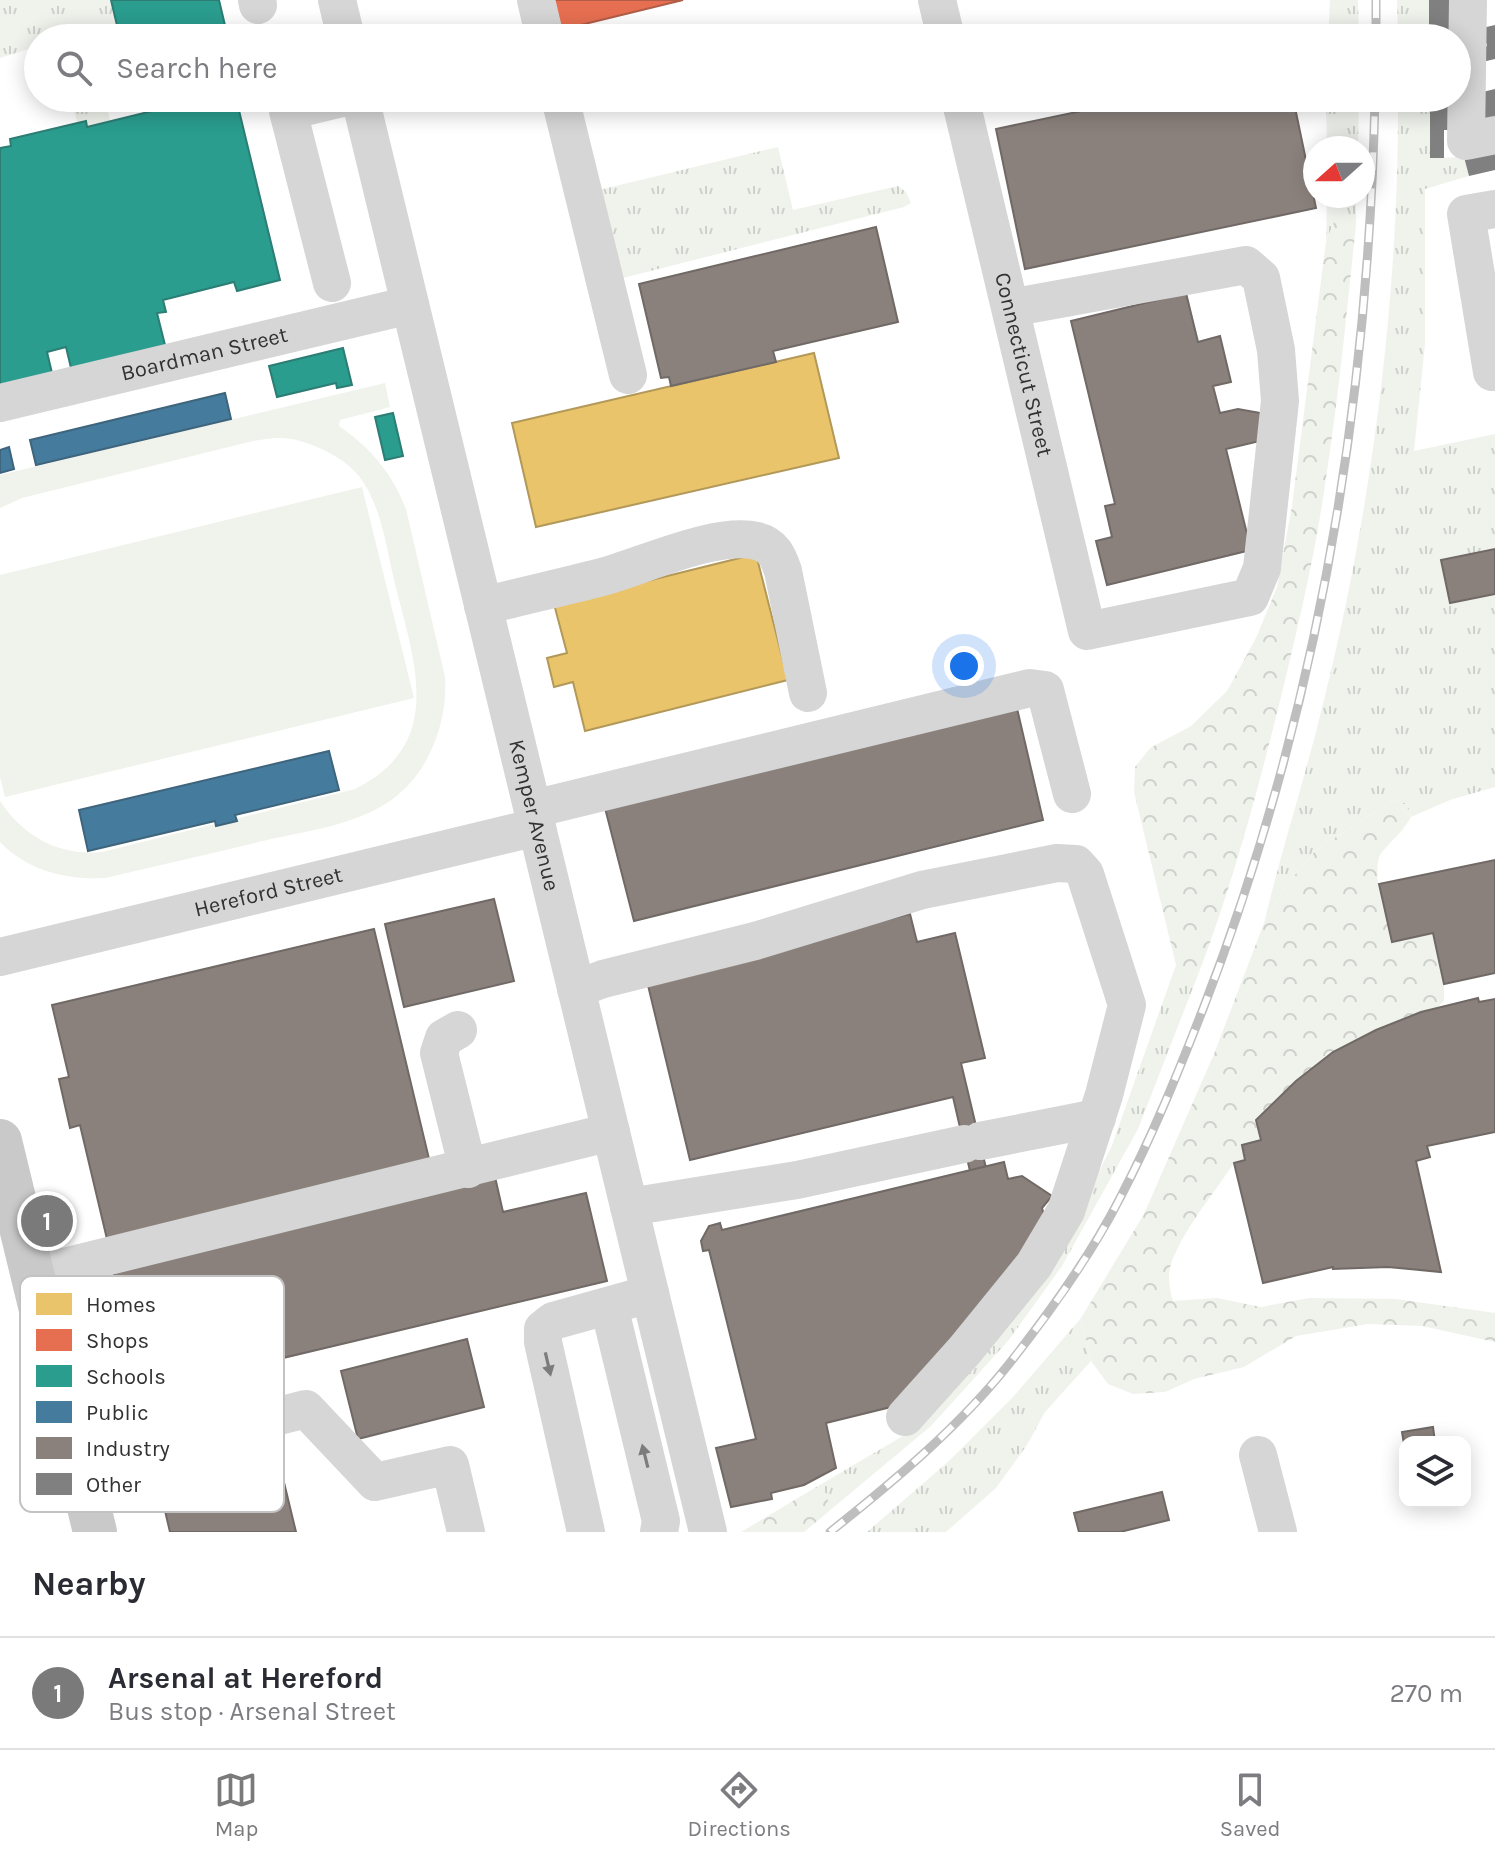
<!DOCTYPE html>
<meta charset="utf-8">
<style>
body{margin:0;font-family:Karla,sans-serif;background:#f2f2f3;color:#2b2b33}
.controls{position:absolute;right:24px;bottom:24px;display:grid;overflow:hidden;border-radius:16px;box-shadow:0 4px 20px #0003}
.controls button{width:72px;height:72px;display:grid;place-items:center;padding:0;border:0;border-bottom:2px solid #e1e1e2;background:#fff;color:#2b2b33;font:40px sans-serif}
.compass{position:absolute;left:1303px;top:136px;width:72px;height:72px;border-radius:50%;background:#fff;box-shadow:0 4px 20px #0003;rotate:249deg}
.you{position:absolute;left:964px;top:666px;width:28px;height:28px;margin:-20px;border:6px solid #fff;border-radius:50%;background:#1a73e8;box-shadow:0 0 0 12px #1a73e833}
.badge{display:grid;place-items:center;width:52px;height:52px;border-radius:50%;background:#7a7a7a;color:#fff;font-size:26px;font-weight:700}
.pin{position:absolute;translate:-50% -50%;border:4px solid #fff;box-shadow:0 2px 8px #0006}
.list{margin:0;padding:0;list-style:none}
h2{display:flex;justify-content:space-between;align-items:center;height:104px;margin:0;padding:0 32px;font-size:34px}
h2 small{font-size:26px;font-weight:400;color:#7c7c81}
.list li{display:grid;grid-template-columns:52px 1fr auto;gap:24px;align-items:center;box-sizing:border-box;height:112px;padding:0 32px;border-top:2px solid #e1e1e2}
.list b{display:block;font-size:30px;white-space:nowrap}
.list p{margin:0;font-size:26px;white-space:nowrap;color:#7c7c81}
.list em{font-size:26px;font-style:normal;color:#7c7c81}
.icon{flex:none;width:44px;height:44px;fill:none;stroke:currentColor;stroke-width:2;stroke-linecap:round;stroke-linejoin:round}
.map{position:relative;flex:none;width:1495px;height:1532px;overflow:hidden}
.search{position:absolute;background:#fff;box-shadow:0 4px 20px #0003;left:24px;right:24px;top:24px;height:88px;display:flex;align-items:center;gap:20px;box-sizing:border-box;padding:0 28px;border-radius:44px;color:#7c7c81;font-size:30px}
.sheet{height:216px;background:#fff}
nav{display:flex;justify-content:space-around;align-items:center;box-sizing:border-box;height:112px;border-top:2px solid #e1e1e2;background:#fff;font-size:22px;color:#7c7c81}
nav a{display:grid;justify-items:center;gap:4px}
nav .on{color:#7a7a7a}
.map>svg:first-child{display:block}
.grass{fill:url(#grass-tufts)}
.forest{fill:url(#forest-crowns)}
.pitch{fill:#f0f3ec}
.homes{fill:#e9c46a;stroke:#b29859;stroke-width:2}
.shops{fill:#e76f51;stroke:#b15d48;stroke-width:2}
.schools{fill:#2a9d8f;stroke:#2c7d73;stroke-width:2}
.public{fill:#457b9d;stroke:#3f657d;stroke-width:2}
.industry{fill:#8a817c;stroke:#706966;stroke-width:2}
.building{fill:#808080}
.lines{fill:none;stroke-linecap:round;stroke-linejoin:round}
.minor{stroke:#d6d6d6;stroke-width:38}
.major{stroke:#c9c9c9;stroke-width:44}
.rail-casing{stroke:#bebebe;stroke-width:9}
.rail{stroke:#fff;stroke-width:6;stroke-dasharray:18;stroke-linecap:butt}
.oneway{fill:#7c7c7c}
.labels{text-anchor:middle;dominant-baseline:central;stroke-width:8;stroke-linejoin:round;paint-order:stroke}
.street-label{font-size:22px;fill:#323232;stroke:#fff}
.key{fill:#fff;stroke:#c2c2c2;stroke-width:2}
.key-label{font-size:22px;fill:#323232}
</style>
<div class="map">
<svg width="1495" height="1532" viewBox="0 0 1495 1532">
<defs>
<pattern id="grass-tufts" width="24" height="20" patternUnits="userSpaceOnUse" patternTransform="scale(2)"><rect width="24" height="20" fill="#f0f3ec"/><path d="M3 7l-1-3M5 7V3M7 7l1-3M15 17l-1-3M17 17v-4M19 17l1-3" fill="none" stroke="#ced1cb"/></pattern>
<pattern id="forest-crowns" width="20" height="18" patternUnits="userSpaceOnUse" patternTransform="scale(2)"><rect width="20" height="18" fill="#f0f3ec"/><path d="M2 6a3 3 0 1 1 6 0M12 15a3 3 0 1 1 6 0" fill="none" stroke="#ced1cb"/></pattern>
</defs>
<rect width="100%" height="100%" fill="#fff"/>
<g class="grass">
<path d="M0 0H111L120 38H38V46L0 58Z"/>
<path d="M1330 0H1358L1359 38H1328Z"/>
<path d="M1397 0H1429V38H1398Z"/>
<path d="M80 98H105L110 121 87 127 85 121 77 122 72 100Z"/>
<path d="M1326 98H1359L1358 148H1327Z"/>
<path d="M1398 98H1430V158L1464 157 1469 176 1425 189V344L1414 451 1495 434V549L1441 560 1450 603 1495 594V787L1450 800 1411 817 1405 803 1393 800 1316 850 1288 883 1264 923C1282 848 1306 775 1324 700 1372 507 1399 297 1398 98Z"/>
<path d="M778 147 793 210 898 186 906 192 911 203 904 207 619 279 599 190Z"/>
<path d="M1327 196H1356V225L1353 218 1334 222 1326 242Z"/>
<path d="M1176 965 1184 974 1194 975 1201 967 1138 1129 1062 1266 1008 1341 931 1426 828 1512V1496L818 1486 908 1433 1057 1253 1111 1148Z"/>
<path d="M1081 1318 1091 1361 1045 1412 1027 1445 996 1488 946 1532H867L949 1461 1013 1397Z"/>
</g>
<g class="forest">
<path d="M1343 215 1353 218 1356 225C1347 309 1339 394 1326 478 1316 551 1299 622 1282 693 1259 785 1235 877 1201 967L1194 975H1184L1176 965 1134 792 1135 767 1150 748 1191 726 1227 691 1256 638 1277 587 1292 506 1326 242 1334 222Z"/>
<path d="M1393 800 1405 803 1411 817C1403 832 1392 840 1382 852 1369 868 1387 921 1392 941L1433 933 1444 984V1001L1437 1008C1363 1026 1310 1068 1256 1119L1261 1140 1242 1145 1245 1160 1234 1163C1214 1193 1183 1230 1171 1264 1167 1275 1170 1291 1173 1301L1217 1298 1261 1307 1309 1298 1396 1299 1495 1313V1342L1422 1326 1368 1324 1296 1336 1244 1367 1194 1379 1165 1392 1133 1394 1108 1384 1091 1361 1081 1318 1144 1214 1214 1054 1264 923 1288 883 1316 850Z"/>
<path d="M818 1486 828 1495V1512L804 1532H741Z"/>
</g>
<g class="pitch">
<path d="M385 383 390 407 340 420 339 426C371 448 392 473 406 509L445 677C448 722 429 774 390 801 355 825 307 831 267 840 213 853 159 865 105 878 66 880 28 871 0 842V801C24 837 59 856 102 852L355 789C448 743 413 658 394 580 386 545 381 505 359 476 343 456 304 437 278 438 270 438 261 440 253 441L22 498 0 508V475Z"/>
<path d="M362 487 414 698 5 797 0 777V575Z"/>
</g>
<g class="homes">
<path d="M814 353 839 458 536 527 512 423Z"/>
<path d="M756 554 788 680 585 731 573 682 554 687 547 658 567 653 554 604Z"/>
</g>
<path class="shops" d="M553 0H683L560 30Z"/>
<g class="schools">
<path d="M111 0H219L228 38H120Z"/>
<path d="M188 98H236L280 280 237 291 234 282 163 300 166 312 157 313 165 345 71 368 66 347 47 352 52 373 0 385V148L11 146 10 139 86 121 87 127 189 102Z"/>
<path d="M343 348 352 385 337 388 336 383 277 397 269 366Z"/>
<path d="M393 413 403 456 385 460 375 417Z"/>
</g>
<g class="public">
<path d="M225 393 231 419 36 465 30 440Z"/>
<path d="M9 447 14 469 0 473V450Z"/>
<path d="M329 751 339 790 235 815 237 821 216 826 215 821 88 851 79 810Z"/>
</g>
<g class="industry">
<path d="M1143 98H1293L1316 208 1025 269 996 129Z"/>
<path d="M876 227 898 322 773 351 776 362 671 386 669 377 661 378 639 284Z"/>
<path d="M1186 293 1198 342 1220 336 1231 382 1213 386 1220 413 1238 409 1266 414 1260 441 1226 449 1251 550 1107 585 1096 541 1112 537 1105 506 1115 504 1071 321Z"/>
<path d="M1495 549V594L1450 603 1441 560Z"/>
<path d="M1016 704 1043 820 634 921 605 808Z"/>
<path d="M1495 860V973L1444 984 1433 933 1392 942 1379 884Z"/>
<path d="M494 899 514 981 404 1007 385 924Z"/>
<path d="M910 914 917 942 955 933 985 1058 961 1063 986 1168 970 1171 953 1097 690 1160 646 977Z"/>
<path d="M374 929 430 1163 107 1239 80 1125 70 1128 59 1079 69 1077 52 1005Z"/>
<path d="M1478 998 1479 1002 1495 999V1132L1427 1146 1430 1157 1416 1161 1441 1272 1388 1267 1333 1269V1267L1263 1283 1234 1163 1245 1160 1242 1145 1261 1140 1256 1120 1296 1081 1333 1052 1376 1030 1421 1012Z"/>
<path d="M1004 1162 1008 1179 1022 1176 1052 1196 1042 1208 1046 1222 899 1405 826 1423 836 1468 804 1485 771 1493 772 1499 731 1507 716 1448 756 1439 709 1250 703 1251 701 1241 709 1226 720 1223 722 1230Z"/>
<path d="M495 1177 503 1212 586 1193 607 1281 144 1391 134 1352 121 1355 115 1334 128 1331 112 1268Z"/>
<path d="M467 1339 484 1407 358 1439 341 1371Z"/>
<path d="M1433 1427 1435 1442H1405V1450L1402 1432Z"/>
<path d="M281 1470 296 1532H170L162 1498Z"/>
<path d="M1162 1492 1169 1520 1120 1532H1079L1074 1513Z"/>
</g>
<g class="building">
<path d="M1429 0H1455L1449 38H1429Z"/>
<path d="M1495 25V59L1478 63 1475 49 1487 46 1482 28Z"/>
<path d="M1495 89V121L1481 124 1474 94Z"/>
<path d="M1430 98H1450V130H1444V158H1430Z"/>
<path d="M1495 150V170L1469 176 1464 157Z"/>
</g>
<g class="lines">
<g class="minor">
<path d="M257 0 258 5"/>
<path d="M337 0 346 38"/>
<path d="M536 0 545 38"/>
<path d="M937 0 946 38"/>
<path d="M1468 0 1466 141 1495 135"/>
<path id="s1" d="M360 98 708 1532"/>
<path d="M560 98 628 375"/>
<path id="s2" d="M960 98 1087 631 1250 597 1262 568 1280 401 1276 350 1261 278 1246 265 1010 308"/>
<path d="M1495 209 1466 214 1492 372 1495 371"/>
<path d="M332 283 288 111 342 98"/>
<path id="s3" d="M0 403 410 305"/>
<path d="M483 606C523 596 563 587 602 577 643 566 716 531 757 541 773 545 778 556 783 571L808 693"/>
<path d="M533 809 1030 688 1045 690 1072 794"/>
<path id="s4" d="M0 957 537 827"/>
<path d="M576 989 603 979 755 941 922 890 1057 863 1076 864 1085 874 1127 1005 1104 1095 1066 1211 1034 1265 965 1350 905 1417"/>
<path d="M458 1030 444 1038 439 1053 468 1169"/>
<path d="M980 1141 1097 1118"/>
<path d="M629 1207 797 1180 964 1144"/>
<path d="M32 1275 611 1132"/>
<path d="M609 1306 661 1521 659 1532"/>
<path d="M1258 1455 1278 1532"/>
<path d="M79 1467 306 1409 375 1482 450 1465 466 1532"/>
<path d="M586 1532 543 1342V1329L553 1321 650 1294"/>
</g>
<path class="major" d="M0 1141 95 1532"/>
<g class="rail-casing">
<g id="rail">
<path d="M1376 0V38"/>
<path d="M830 1532C893 1482 959 1427 1009 1364 1050 1312 1090 1257 1120 1198 1152 1137 1178 1073 1203 1009 1316 718 1368 408 1375 98"/>
</g>
</g>
<use href="#rail" class="rail"/>
</g>
<defs><path id="oneway-solid" d="M-6-.8H1V-3.2L6.5 0L1 3.2V.8H-6Z" transform="scale(2)"/></defs>
<g class="oneway">
<use href="#oneway-solid" transform="translate(548 1364) rotate(77)"/>
<use href="#oneway-solid" transform="translate(645 1456) rotate(-104)"/>
</g>
<g class="labels">
<g class="street-label">
<text stroke="none"><textPath href="#s3" startOffset="210">Boardman Street</textPath></text>
<text stroke="none"><textPath href="#s2" startOffset="274">Connecticut Street</textPath></text>
<text stroke="none"><textPath href="#s1" startOffset="738">Kemper Avenue</textPath></text>
<text stroke="none"><textPath href="#s4" startOffset="276">Hereford Street</textPath></text>
</g>
</g>
<rect x="20" y="1276" width="264" height="236" rx="12" class="key"/>
<rect x="36" y="1293" width="36" height="22" fill="#e9c46a"/>
<rect x="36" y="1329" width="36" height="22" fill="#e76f51"/>
<rect x="36" y="1365" width="36" height="22" fill="#2a9d8f"/>
<rect x="36" y="1401" width="36" height="22" fill="#457b9d"/>
<rect x="36" y="1437" width="36" height="22" fill="#8a817c"/>
<rect x="36" y="1473" width="36" height="22" fill="#808080"/>
<g class="key-label">
<text x="86" y="1312">Homes</text>
<text x="86" y="1348">Shops</text>
<text x="86" y="1384">Schools</text>
<text x="86" y="1420">Public</text>
<text x="86" y="1456">Industry</text>
<text x="86" y="1492">Other</text>
</g>
</svg>
<div class="controls">
<button><svg class="icon" aria-label="layers" viewBox="0 0 24 24"><path d="M12 4l9 5-9 5-9-5zM3 14l9 5 9-5"/></svg></button>
</div>
<svg class="compass" viewBox="-18 -18 36 36"><path d="M0-13l5 13h-10z" fill="#e53935"/><path d="M0 13l5-13h-10z" fill="#7c7c81"/></svg>
<div class="you"></div>
<div class="pin badge" style="left:47px;top:1221px">1</div>
<div class="search"><svg class="icon" aria-label="search" viewBox="0 0 24 24"><circle cx="10" cy="10" r="6"/><path d="M15 15l6 6"/></svg>Search here</div>
</div>
<section class="sheet">
<h2>Nearby<small></small></h2>
<ul class="list">
<li><span class="badge">1</span><div><b>Arsenal at Hereford</b><p>Bus stop · Arsenal Street</p></div><em>270 m</em></li>
</ul>
</section>
<nav>
<a class="on"><svg class="icon" aria-label="map" viewBox="0 0 24 24"><path d="M3 6l6-2 6 2 6-2v14l-6 2-6-2-6 2zM9 4v14M15 6v14"/></svg>Map</a>
<a><svg class="icon" aria-label="directions" viewBox="0 0 24 24"><path d="M12 3l9 9-9 9-9-9zM9 14v-3h6M13 9l2 2-2 2"/></svg>Directions</a>
<a><svg class="icon" aria-label="saved" viewBox="0 0 24 24"><path d="M7 4h10v16l-5-4-5 4z"/></svg>Saved</a>
</nav>
